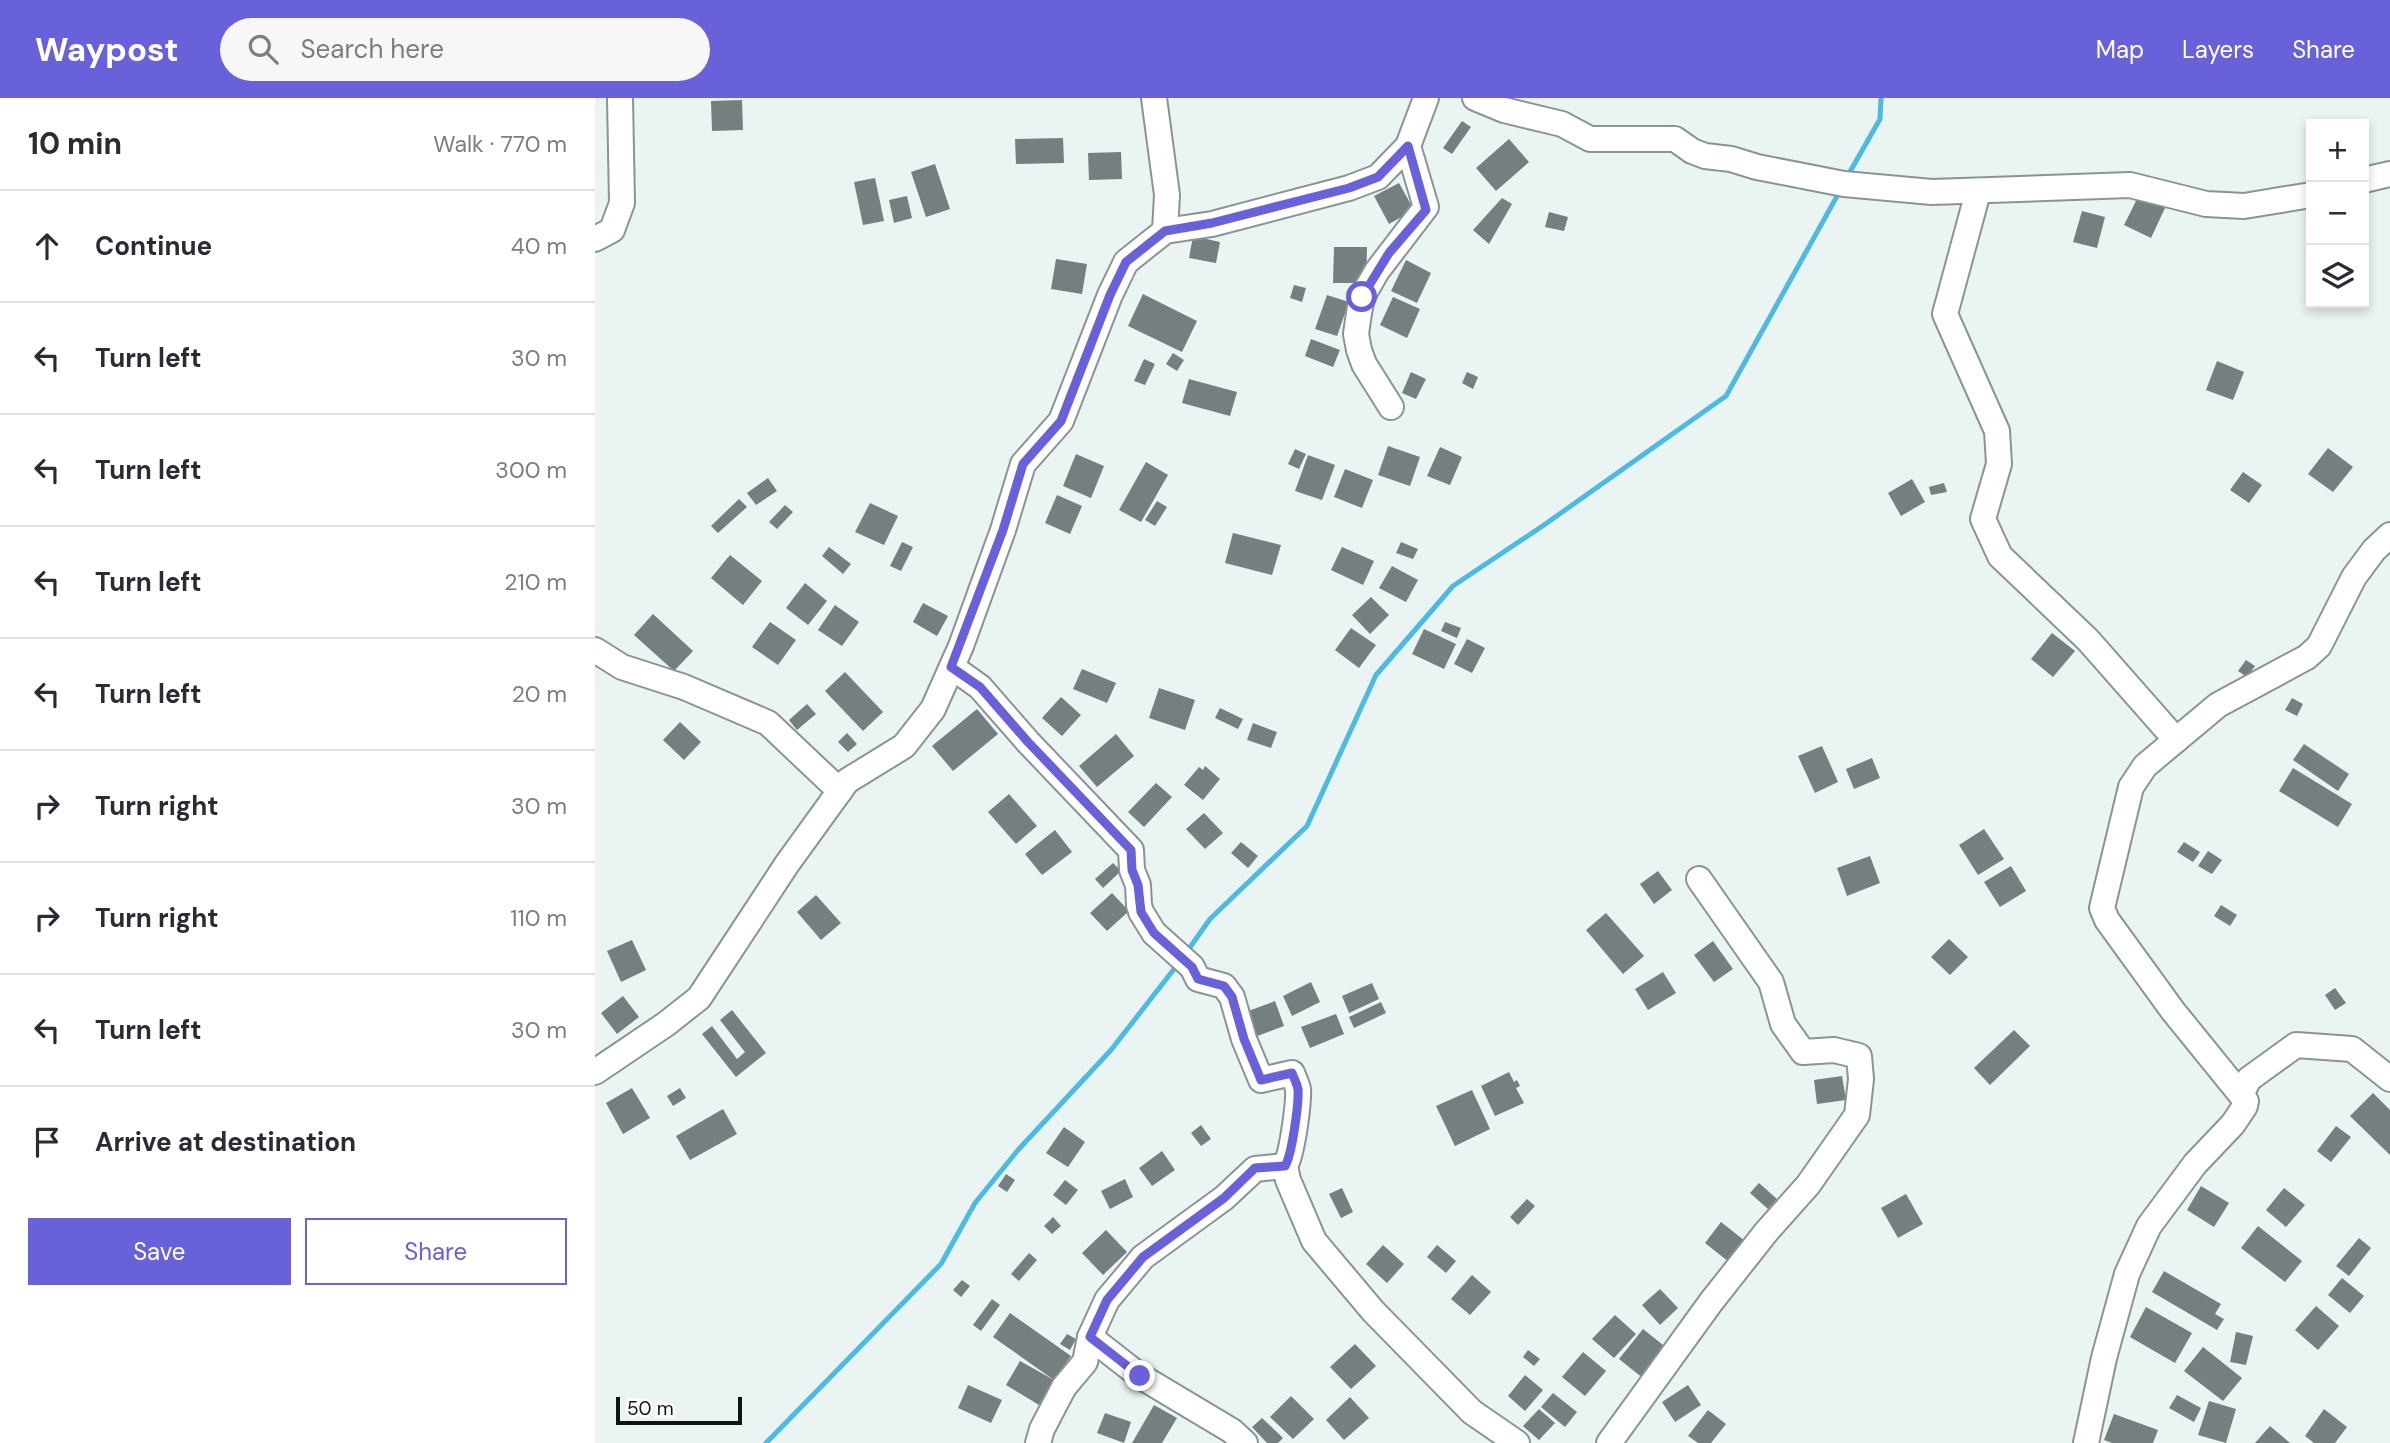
<!DOCTYPE html>
<meta charset="utf-8">
<style>
body{margin:0;font-family:"DM Sans",sans-serif;background:#f7f7f7;color:#2b2b33}
.controls{position:absolute;right:21px;top:21px;display:grid;overflow:hidden;border-radius:0px;box-shadow:0 4px 10px #0003}
.controls button{width:63px;height:63px;display:grid;place-items:center;padding:0;border:0;border-bottom:2px solid #e1e1e2;background:#fff;color:#2b2b33;font:35px sans-serif}
.scale{position:absolute;left:21px;bottom:18px;width:126px;box-sizing:border-box;padding-left:7px;border:4px solid #0f1313;border-top:0;font-size:19px;line-height:24px;white-space:nowrap;color:#0f1313;-webkit-text-stroke:5px #fff;paint-order:stroke}
.stop{position:absolute;width:21px;height:21px;margin:-16px;border:5px solid #6961da;border-radius:50%;background:#fff}
.stop.end{background:#6961da;border-color:#fff;box-shadow:0 2px 7px #0008}
.list{margin:0;padding:0;list-style:none}
h2{display:flex;justify-content:space-between;align-items:center;height:91px;margin:0;padding:0 28px;font-size:30px}
h2 small{font-size:23px;font-weight:400;color:#7c7c81}
.list li{display:grid;grid-template-columns:46px 1fr auto;gap:21px;align-items:center;box-sizing:border-box;height:112px;padding:0 28px;border-top:2px solid #e1e1e2}
.list b{display:block;font-size:26px;white-space:nowrap}
.list em{font-size:23px;font-style:normal;color:#7c7c81}
.actions{display:flex;gap:14px;padding:21px 28px}
.actions a{flex:1;padding:16px 0;border:2px solid #6961da;border-radius:0px;text-align:center;font-size:24px;color:#6961da}
.actions .main{background:#6961da;color:#fff}
.icon{flex:none;width:38px;height:38px;fill:none;stroke:currentColor;stroke-width:2;stroke-linecap:round;stroke-linejoin:round}
.map{position:relative;flex:none;width:1795px;height:1345px;overflow:hidden}
header{display:flex;align-items:center;gap:42px;box-sizing:border-box;height:98px;padding:0 35px;background:#6961da;color:#fff}
header strong{font-size:33px}
nav{display:flex;gap:38px;margin-inline-start:auto;font-size:24px}
.search{width:490px;height:63px;background:#f7f7f7;display:flex;align-items:center;gap:18px;box-sizing:border-box;padding:0 24px;border-radius:38px;color:#7c7c81;font-size:26px}
main{display:flex}
aside{flex:1;background:#fff}
.map>svg:first-child{display:block}
.lines{fill:none;stroke-linecap:round;stroke-linejoin:round}
.stream{stroke:#4dbae2;stroke-width:5}
.building{fill:#757f80}
.minor-casing{stroke:#8a9493;stroke-width:28}
.minor{stroke:#fff;stroke-width:24}
.route{stroke:#6961da;stroke-width:9}
</style>
<header>
<strong>Waypost</strong>
<div class="search"><svg class="icon" aria-label="search" viewBox="0 0 24 24"><circle cx="10" cy="10" r="6"/><path d="M15 15l6 6"/></svg>Search here</div>
<nav><a>Map</a><a>Layers</a><a>Share</a></nav>
</header>
<main>
<aside>
<h2>10 min<small>Walk · 770 m</small></h2>
<ul class="list">
<li><svg class="icon" aria-label="ahead" viewBox="0 0 24 24"><path d="M12 20V5M6 11l6-6 6 6"/></svg><div><b>Continue</b></div><em>40 m</em></li>
<li><svg class="icon" aria-label="left" viewBox="0 0 24 24"><path d="M17 20v-9H6M10 6l-5 5 5 5"/></svg><div><b>Turn left</b></div><em>30 m</em></li>
<li><svg class="icon" aria-label="left" viewBox="0 0 24 24"><path d="M17 20v-9H6M10 6l-5 5 5 5"/></svg><div><b>Turn left</b></div><em>300 m</em></li>
<li><svg class="icon" aria-label="left" viewBox="0 0 24 24"><path d="M17 20v-9H6M10 6l-5 5 5 5"/></svg><div><b>Turn left</b></div><em>210 m</em></li>
<li><svg class="icon" aria-label="left" viewBox="0 0 24 24"><path d="M17 20v-9H6M10 6l-5 5 5 5"/></svg><div><b>Turn left</b></div><em>20 m</em></li>
<li><svg class="icon" aria-label="right" viewBox="0 0 24 24"><path d="M7 20v-9h11M14 6l5 5-5 5"/></svg><div><b>Turn right</b></div><em>30 m</em></li>
<li><svg class="icon" aria-label="right" viewBox="0 0 24 24"><path d="M7 20v-9h11M14 6l5 5-5 5"/></svg><div><b>Turn right</b></div><em>110 m</em></li>
<li><svg class="icon" aria-label="left" viewBox="0 0 24 24"><path d="M17 20v-9H6M10 6l-5 5 5 5"/></svg><div><b>Turn left</b></div><em>30 m</em></li>
<li><svg class="icon" aria-label="arrive" viewBox="0 0 24 24"><path d="M6 21V4h12l-3 4 3 4H6"/></svg><div><b>Arrive at destination</b></div></li>
</ul>
<div class="actions"><a class="main">Save</a><a>Share</a></div>
</aside>
<div class="map">
<svg width="1795" height="1345" viewBox="0 0 1795 1345">
<rect width="100%" height="100%" fill="#e9f4f3"/>
<g class="lines">
<g class="stream">
<path d="M1252 79 1285 21 1286 0"/>
<path d="M591 855 615 821 712 728 781 577 858 488 949 427 1131 298 1246 91"/>
<path d="M171 1345 346 1166 380 1105 423 1052 516 952 583 866"/>
</g>
</g>
<g class="building">
<path d="M147 2 148 32 117 33 116 3Z"/>
<path d="M867 23 876 29 857 56 848 50Z"/>
<path d="M468 40 469 65 421 66 420 41Z"/>
<path d="M914 41 934 64 901 93 881 70Z"/>
<path d="M526 54 527 81 494 82 493 55Z"/>
<path d="M340 66 355 111 331 119 316 74Z"/>
<path d="M280 80 289 123 268 127 259 84Z"/>
<path d="M804 85 819 112 794 126 779 98Z"/>
<path d="M1544 97 1570 110 1556 140 1529 127Z"/>
<path d="M312 98 317 120 299 125 294 102Z"/>
<path d="M907 100 917 106 894 146 878 132Z"/>
<path d="M1487 113 1510 119 1502 150 1478 144Z"/>
<path d="M954 114 973 119 969 133 950 129Z"/>
<path d="M598 138 625 144 621 165 594 160Z"/>
<path d="M739 149H772L771 185H738Z"/>
<path d="M461 161 492 166 487 196 456 191Z"/>
<path d="M811 162 836 175 822 205 796 193Z"/>
<path d="M699 187 711 190 707 204 695 200Z"/>
<path d="M548 196 602 223 587 254 533 228Z"/>
<path d="M732 197 754 204 742 238 720 231Z"/>
<path d="M798 199 825 211 812 240 785 227Z"/>
<path d="M716 241 745 252 738 269 710 258Z"/>
<path d="M578 255 589 262 582 273 571 266Z"/>
<path d="M549 261 560 266 550 287 539 283Z"/>
<path d="M1622 263 1649 274 1638 302 1611 292Z"/>
<path d="M816 274 831 281 821 301 807 295Z"/>
<path d="M872 274 883 279 878 291 867 285Z"/>
<path d="M594 281 642 294 635 318 587 305Z"/>
<path d="M793 348 825 359 815 388 783 377Z"/>
<path d="M845 349 867 359 855 387 832 378Z"/>
<path d="M1733 350 1758 369 1738 394 1713 376Z"/>
<path d="M700 351 711 356 704 371 693 366Z"/>
<path d="M481 356 509 368 496 400 468 388Z"/>
<path d="M713 357 740 367 727 402 700 393Z"/>
<path d="M551 364 573 377 546 424 524 412Z"/>
<path d="M750 371 778 382 767 410 739 399Z"/>
<path d="M1648 374 1667 387 1654 405 1635 392Z"/>
<path d="M173 380 182 393 161 407 152 395Z"/>
<path d="M1317 381 1330 404 1306 418 1293 395Z"/>
<path d="M1349 385 1352 394 1336 397 1334 389Z"/>
<path d="M462 397 487 408 475 436 450 425Z"/>
<path d="M144 401 152 409 123 435 116 428Z"/>
<path d="M562 403 572 409 560 428 550 422Z"/>
<path d="M275 405 303 418 289 447 260 434Z"/>
<path d="M190 407 198 414 182 431 174 424Z"/>
<path d="M638 435 686 447 677 477 630 465Z"/>
<path d="M307 444 318 449 306 473 295 468Z"/>
<path d="M806 444 823 451 818 461 801 455Z"/>
<path d="M234 449 256 466 248 476 227 458Z"/>
<path d="M747 449 779 463 768 487 736 472Z"/>
<path d="M135 457 167 483 148 507 116 480Z"/>
<path d="M797 468 823 482 811 504 784 490Z"/>
<path d="M210 485 232 503 213 527 191 510Z"/>
<path d="M776 499 794 517 775 536 757 517Z"/>
<path d="M328 505 353 518 342 538 318 524Z"/>
<path d="M240 507 264 524 247 548 223 532Z"/>
<path d="M58 516 98 553 79 573 39 537Z"/>
<path d="M175 524 201 542 183 567 157 549Z"/>
<path d="M850 524 866 530 862 540 846 533Z"/>
<path d="M756 530 781 547 764 570 740 552Z"/>
<path d="M829 531 861 546 849 571 817 556Z"/>
<path d="M1457 535 1480 553 1458 579 1436 561Z"/>
<path d="M872 541 890 550 877 575 859 566Z"/>
<path d="M1651 562 1660 568 1652 579 1643 573Z"/>
<path d="M487 571 521 585 512 605 478 591Z"/>
<path d="M250 574 288 614 268 633 230 593Z"/>
<path d="M564 590 600 602 590 632 554 620Z"/>
<path d="M466 599 486 617 467 638 447 620Z"/>
<path d="M1697 600 1708 606 1702 618 1690 612Z"/>
<path d="M212 606 221 616 202 632 194 622Z"/>
<path d="M625 610 648 621 643 631 620 620Z"/>
<path d="M382 611 403 636 358 673 337 648Z"/>
<path d="M85 624 106 644 89 662 68 642Z"/>
<path d="M658 625 682 634 676 650 652 642Z"/>
<path d="M252 635 262 646 253 654 243 644Z"/>
<path d="M521 636 539 658 502 689 484 668Z"/>
<path d="M1709 646 1754 676 1743 693 1698 662Z"/>
<path d="M1227 648 1243 684 1220 695 1203 658Z"/>
<path d="M1277 660 1285 680 1259 691 1251 671Z"/>
<path d="M610 668 625 681 608 702 589 687 604 669 608 672Z"/>
<path d="M1698 670 1757 706 1743 729 1684 693Z"/>
<path d="M561 685 577 699 549 729 533 714Z"/>
<path d="M414 696 442 728 421 746 393 714Z"/>
<path d="M609 715 628 735 610 751 591 731Z"/>
<path d="M1389 731 1409 761 1383 777 1364 747Z"/>
<path d="M460 732 477 754 447 777 430 756Z"/>
<path d="M646 744 663 758 653 770 636 755Z"/>
<path d="M1589 744 1605 754 1598 764 1582 754Z"/>
<path d="M1613 753 1627 762 1617 776 1603 768Z"/>
<path d="M1275 758 1285 785 1252 798 1242 770Z"/>
<path d="M518 765 526 773 508 790 500 781Z"/>
<path d="M1416 768 1431 793 1405 809 1389 784Z"/>
<path d="M1063 773 1077 792 1059 806 1045 786Z"/>
<path d="M517 795 534 813 512 833 495 815Z"/>
<path d="M221 797 246 825 226 842 202 814Z"/>
<path d="M1626 807 1642 817 1635 828 1619 818Z"/>
<path d="M1011 815 1049 858 1028 876 991 832Z"/>
<path d="M1354 841 1373 859 1355 877 1336 859Z"/>
<path d="M37 842 51 872 26 884 12 853Z"/>
<path d="M1118 843 1138 871 1119 884 1099 857Z"/>
<path d="M1068 874 1081 895 1053 912 1040 891Z"/>
<path d="M716 884 725 904 697 918 688 898Z"/>
<path d="M777 885 784 901 754 915 747 898Z"/>
<path d="M1740 890 1751 905 1740 912 1730 897Z"/>
<path d="M28 898 44 919 22 936 6 915Z"/>
<path d="M680 903 689 928 657 940 648 915Z"/>
<path d="M786 904 791 915 759 930 754 919Z"/>
<path d="M137 912 171 955 141 979 107 936 117 928 142 961 150 954 125 922Z"/>
<path d="M741 916 749 936 715 950 706 929Z"/>
<path d="M1419 932 1435 948 1395 987 1379 970Z"/>
<path d="M914 974 919 984 922 982 925 988 921 990 929 1005 900 1018 886 988Z"/>
<path d="M1247 978 1251 1002 1222 1006 1219 982Z"/>
<path d="M37 990 55 1020 28 1036 11 1005Z"/>
<path d="M85 990 91 1000 78 1008 72 998Z"/>
<path d="M877 992 895 1031 860 1048 841 1008Z"/>
<path d="M1778 995 1795 1012V1057L1755 1018Z"/>
<path d="M128 1011 142 1036 95 1062 81 1038Z"/>
<path d="M606 1027 616 1041 606 1048 596 1035Z"/>
<path d="M1741 1028 1756 1039 1736 1064 1722 1053Z"/>
<path d="M469 1029 490 1044 473 1069 451 1055Z"/>
<path d="M567 1053 580 1072 557 1088 544 1070Z"/>
<path d="M411 1076 420 1082 412 1094 403 1088Z"/>
<path d="M530 1081 538 1099 515 1111 506 1093Z"/>
<path d="M470 1082 483 1092 471 1107 458 1097Z"/>
<path d="M1164 1085 1182 1101 1173 1111 1155 1095Z"/>
<path d="M1606 1088 1634 1105 1619 1129 1592 1112Z"/>
<path d="M747 1090 758 1114 746 1120 734 1096Z"/>
<path d="M1689 1090 1710 1107 1691 1129 1671 1112Z"/>
<path d="M1311 1096 1328 1126 1303 1140 1286 1110Z"/>
<path d="M932 1101 940 1108 923 1127 915 1119Z"/>
<path d="M458 1119 466 1128 457 1136 449 1128Z"/>
<path d="M1126 1124 1150 1143 1134 1164 1110 1145Z"/>
<path d="M1663 1128 1707 1163 1690 1184 1646 1150Z"/>
<path d="M511 1132 532 1154 508 1177 487 1155Z"/>
<path d="M1764 1140 1776 1150 1754 1178 1741 1168Z"/>
<path d="M788 1147 809 1166 792 1185 771 1166Z"/>
<path d="M842 1147 861 1163 851 1175 832 1159Z"/>
<path d="M434 1155 442 1162 424 1183 416 1176Z"/>
<path d="M1569 1173 1626 1206 1620 1216 1629 1221 1622 1232 1557 1194Z"/>
<path d="M877 1177 896 1194 875 1217 856 1201Z"/>
<path d="M1747 1180 1769 1198 1755 1215 1733 1197Z"/>
<path d="M367 1182 375 1188 366 1199 358 1192Z"/>
<path d="M1065 1191 1083 1210 1065 1227 1047 1207Z"/>
<path d="M397 1201 405 1207 386 1233 378 1227Z"/>
<path d="M1721 1208 1744 1228 1723 1252 1700 1232Z"/>
<path d="M1551 1209 1597 1235 1580 1265 1535 1239Z"/>
<path d="M415 1215 476 1258 459 1282 398 1239Z"/>
<path d="M1020 1217 1041 1236 1019 1260 997 1241Z"/>
<path d="M1048 1231 1073 1251 1049 1281 1024 1261Z"/>
<path d="M1641 1234 1658 1238 1651 1267 1635 1264Z"/>
<path d="M472 1236 481 1241 475 1252 465 1246Z"/>
<path d="M760 1246 781 1268 756 1291 735 1269Z"/>
<path d="M1608 1249 1647 1280 1628 1303 1589 1273Z"/>
<path d="M933 1252 945 1261 939 1268 928 1259Z"/>
<path d="M988 1254 1011 1273 990 1298 967 1279Z"/>
<path d="M425 1263 459 1282 444 1307 411 1287Z"/>
<path d="M930 1277 948 1292 930 1313 913 1298Z"/>
<path d="M373 1287 407 1302 396 1325 363 1310Z"/>
<path d="M1093 1287 1106 1307 1080 1324 1067 1304Z"/>
<path d="M958 1295 982 1314 970 1329 946 1309Z"/>
<path d="M1582 1297 1606 1310 1599 1324 1574 1310Z"/>
<path d="M696 1298 719 1321 698 1341 675 1319Z"/>
<path d="M755 1299 774 1320 749 1342 731 1322Z"/>
<path d="M1614 1303 1641 1311 1631 1345 1603 1337Z"/>
<path d="M559 1307 582 1320 567 1345H537Z"/>
<path d="M944 1311 960 1325 944 1342 928 1328Z"/>
<path d="M1729 1311 1752 1329 1740 1345H1719L1710 1338Z"/>
<path d="M1113 1312 1131 1326 1116 1345H1103L1093 1338Z"/>
<path d="M510 1315 536 1324 529 1345 502 1335Z"/>
<path d="M1519 1316 1563 1332 1558 1345H1517L1509 1342Z"/>
<path d="M667 1320 688 1340 683 1345H672L657 1329Z"/>
<path d="M1675 1328 1695 1345H1660Z"/>
</g>
<g class="lines">
<g class="minor-casing">
<g id="minor">
<path d="M559 0 572 97 570 133"/>
<path d="M880 0 909 12 967 26 995 41H1080L1097 53 1110 58 1136 61 1162 69 1249 86 1337 94 1535 87 1611 106 1649 108 1716 97"/>
<path d="M1769 82 1795 76"/>
<path d="M1383 94 1350 216 1402 333 1404 366 1388 421 1405 458 1493 542 1581 642"/>
<path d="M0 141 17 132 27 105 25 0"/>
<path d="M796 309 769 266 764 252 761 236 764 215 767 199 782 173 831 109 813 48"/>
<path d="M0 552 27 569 89 589 173 625 245 693"/>
<path d="M357 569 385 589 433 644 536 752 537 772 543 787 544 807 546 814 559 835 597 869 603 881 629 888 637 899 649 941 666 982 697 975C699 980 702 986 703 991 704 1005 697 1057 690 1068L693 1082 719 1143 778 1213 877 1314 922 1345"/>
<path d="M0 974 71 926 104 900 192 766 252 683 309 648 338 611 366 548 408 432 428 366 466 323 515 197 531 164 570 133 617 126 754 90 783 79 813 48 831 0"/>
<path d="M1647 995 1654 981 1701 947 1757 951 1795 981"/>
<path d="M495 1239 545 1278 637 1333 650 1345"/>
<path d="M443 1345 447 1331 469 1289 490 1264 495 1239 512 1202 548 1159 629 1100 660 1071 690 1068"/>
<path d="M1014 1345 1116 1204 1172 1133 1213 1087 1262 1017 1266 981 1264 958 1239 952 1208 954 1188 926 1176 884 1104 781"/>
<path d="M1491 1345 1509 1260 1532 1176 1554 1128 1600 1066 1638 1026 1650 1008 1651 1003 1578 913 1512 822 1507 810 1536 689 1550 668 1623 607 1712 559 1724 548 1759 479 1779 452 1795 437"/>
</g>
</g>
<use href="#minor" class="minor"/>
</g>
<g class="lines">
<path class="route" d="M545 1278 495 1239 512 1202 548 1159 629 1100 660 1070 690 1068C697 1057 704 1005 703 991 702 986 699 980 697 975L666 982 649 941 637 899 629 888 603 881 597 869 559 835 546 814 543 787 537 772 536 752 433 644 385 589 356 569 408 432 428 366 466 323 515 197 531 164 570 133 617 125 754 90 783 79 813 48 831 112 794 155 767 199"/>
</g>
</svg>
<div class="controls">
<button>+</button>
<button>−</button>
<button><svg class="icon" aria-label="layers" viewBox="0 0 24 24"><path d="M12 4l9 5-9 5-9-5zM3 14l9 5 9-5"/></svg></button>
</div>
<div class="scale">50 m</div>
<div class="stop" style="left:767px;top:199px"></div>
<div class="stop end" style="left:545px;top:1278px"></div>
</div>
</main>
